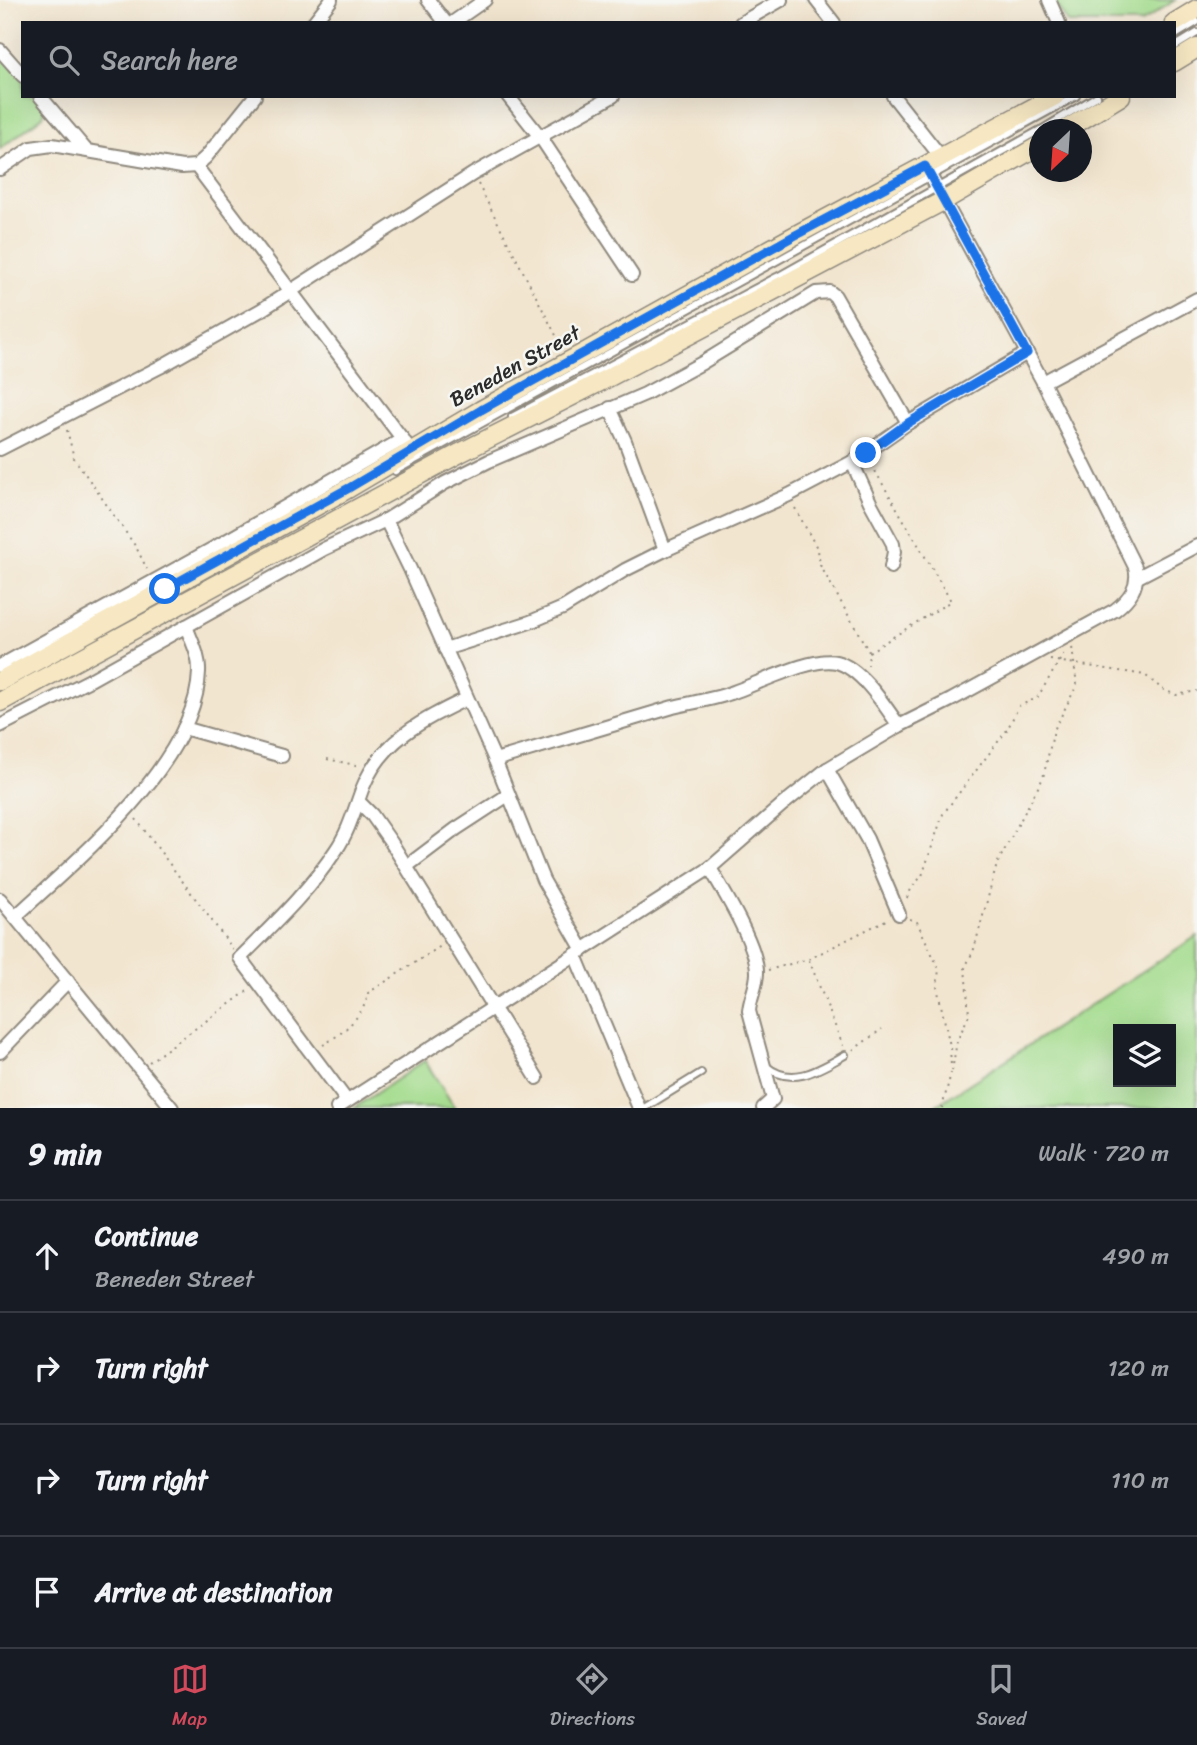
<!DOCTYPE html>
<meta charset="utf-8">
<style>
body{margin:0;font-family:Sriracha,sans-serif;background:#242831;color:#f1f3f6}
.controls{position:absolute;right:21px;bottom:21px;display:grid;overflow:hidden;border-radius:0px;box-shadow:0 7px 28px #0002}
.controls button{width:63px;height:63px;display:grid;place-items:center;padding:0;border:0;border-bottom:2px solid #363941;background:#171b24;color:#f1f3f6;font:35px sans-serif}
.compass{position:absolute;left:1029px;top:119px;width:63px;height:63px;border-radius:50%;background:#171b24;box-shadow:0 7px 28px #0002;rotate:205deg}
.stop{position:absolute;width:21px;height:21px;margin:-16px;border:5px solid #1a73e8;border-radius:50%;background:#fff}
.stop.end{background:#1a73e8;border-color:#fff;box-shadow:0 2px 7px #0008}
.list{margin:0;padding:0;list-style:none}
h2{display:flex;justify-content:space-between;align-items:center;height:91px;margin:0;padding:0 28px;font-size:30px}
h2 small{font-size:23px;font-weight:400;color:#9ea1a6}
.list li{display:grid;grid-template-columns:46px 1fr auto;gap:21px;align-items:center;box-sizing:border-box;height:112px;padding:0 28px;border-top:2px solid #363941}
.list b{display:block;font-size:26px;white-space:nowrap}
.list p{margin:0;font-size:23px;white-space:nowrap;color:#9ea1a6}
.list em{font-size:23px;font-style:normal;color:#9ea1a6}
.icon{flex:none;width:38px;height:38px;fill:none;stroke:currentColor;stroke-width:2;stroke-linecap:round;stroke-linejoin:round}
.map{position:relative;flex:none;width:1197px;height:1108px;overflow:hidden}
.search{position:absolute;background:#171b24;box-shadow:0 7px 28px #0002;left:21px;right:21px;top:21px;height:77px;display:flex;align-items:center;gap:18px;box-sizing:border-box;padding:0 24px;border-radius:0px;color:#9ea1a6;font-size:26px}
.sheet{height:539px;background:#171b24}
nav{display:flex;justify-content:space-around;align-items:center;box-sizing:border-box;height:98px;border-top:2px solid #363941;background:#171b24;font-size:19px;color:#9ea1a6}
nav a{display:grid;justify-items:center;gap:4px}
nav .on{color:#d1495b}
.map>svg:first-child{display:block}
.green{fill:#a4dc8e;stroke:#68845c;stroke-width:2;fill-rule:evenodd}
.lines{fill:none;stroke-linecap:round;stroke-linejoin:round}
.service-casing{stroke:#8e887d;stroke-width:10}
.minor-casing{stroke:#8e887d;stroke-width:16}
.secondary-casing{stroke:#8e887d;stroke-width:21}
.path{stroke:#8e887d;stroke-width:2;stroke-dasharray:2 5;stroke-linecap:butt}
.service{stroke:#fff;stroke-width:6}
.minor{stroke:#fff;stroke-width:12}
.secondary{stroke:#f7e8c3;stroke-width:18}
.route{stroke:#1a73e8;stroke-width:9}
.labels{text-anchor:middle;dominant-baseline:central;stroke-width:5;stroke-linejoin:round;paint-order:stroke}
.street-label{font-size:21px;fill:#2b2b2b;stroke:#f6f6f2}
</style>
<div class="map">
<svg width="1197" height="1108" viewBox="0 0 1197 1108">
<rect width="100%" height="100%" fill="#f6f6f2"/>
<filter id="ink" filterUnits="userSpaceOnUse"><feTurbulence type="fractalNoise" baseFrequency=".0143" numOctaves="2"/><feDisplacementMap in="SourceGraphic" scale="14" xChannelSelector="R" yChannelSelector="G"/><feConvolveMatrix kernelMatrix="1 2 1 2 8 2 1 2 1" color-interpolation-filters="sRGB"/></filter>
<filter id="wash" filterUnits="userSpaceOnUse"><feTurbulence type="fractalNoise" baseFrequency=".00686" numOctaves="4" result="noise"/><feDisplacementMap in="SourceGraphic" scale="28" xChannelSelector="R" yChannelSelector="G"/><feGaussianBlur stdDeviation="1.57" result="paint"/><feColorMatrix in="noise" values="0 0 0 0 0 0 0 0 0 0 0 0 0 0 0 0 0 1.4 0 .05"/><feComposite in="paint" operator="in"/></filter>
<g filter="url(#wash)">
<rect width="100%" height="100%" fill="#f2e5cf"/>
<g class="green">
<path d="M1053 0H1175L1141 23H1068Z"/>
<path d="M0 51 23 78V96H38L46 105 43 116 0 149Z"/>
<path d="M1197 936V1108H932ZM1171 1029V1082H1118V1029Z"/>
<path d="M425 1061 455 1108H354L424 1061Z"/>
</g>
</g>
<g filter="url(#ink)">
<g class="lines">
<g class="service-casing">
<g id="service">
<path d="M1174 36 1197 22"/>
<path d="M1174 47 1197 33"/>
<path d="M1041 130 1097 96"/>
<path d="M512 417 777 277 1040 130"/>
<path d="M395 471 1076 96"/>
<path d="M766 1066C792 1088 820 1069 845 1055"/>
<path d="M644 1108 701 1073"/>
</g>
</g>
<g class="minor-casing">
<g id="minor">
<path d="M428 0 446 23"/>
<path d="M816 0 834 23"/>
<path d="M1049 0 1059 23"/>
<path d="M313 23 331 0"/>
<path d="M452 23 485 0"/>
<path d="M741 23 781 0"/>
<path d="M0 50 23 76"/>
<path d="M40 96 85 149"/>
<path d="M508 96 541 138 632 275"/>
<path d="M893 96 941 157"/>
<path d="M196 166 407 445"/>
<path d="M0 169 31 148 52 145 182 167 196 166 206 157 255 96"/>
<path d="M1043 382 1197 299"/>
<path d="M610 408 625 441 665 550"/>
<path d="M0 449 160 367 261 310 473 174 613 96"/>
<path d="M852 462 870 502 893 544 894 552 891 567"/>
<path d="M386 520 410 569 495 760 543 880 583 950"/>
<path d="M1138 577 1197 546"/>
<path d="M445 649 530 622 563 608 625 570 665 550 789 495 852 462 908 423 1027 353"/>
<path d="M0 666 212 549 403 439"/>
<path d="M0 726 90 680 324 549 386 520 445 483 489 461 645 394 702 363 816 293 830 292 835 296 908 423"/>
<path d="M184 728 282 756"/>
<path d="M495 760C554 743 614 724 673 707 690 703 708 700 725 695 752 687 811 656 836 662 861 668 885 706 899 726"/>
<path d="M827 769 867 839 899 914"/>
<path d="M359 802 372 815 391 842 537 1078"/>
<path d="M407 866 456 829 508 795"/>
<path d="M710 868C724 892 758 947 757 973 757 986 750 998 749 1011L773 1099 763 1108"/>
<path d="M0 899 172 1108"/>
<path d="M15 917C77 859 196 763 199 672 200 656 191 640 186 626"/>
<path d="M575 955 639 1108"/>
<path d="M0 1052 68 981"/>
<path d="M347 1101 240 958C274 924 309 891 336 850 349 831 355 808 363 787 382 740 423 720 466 699"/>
<path d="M337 1108 710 868 782 805 827 769 899 726 951 700 1115 610C1129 599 1140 586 1135 567L1043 382 925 166"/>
</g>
</g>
<g class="secondary-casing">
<g id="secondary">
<path d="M1174 23 1197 9"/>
<path d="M1174 62 1197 48"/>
<path d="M1065 130 1121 96"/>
<path d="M0 681 349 488 481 410 792 237 1055 96"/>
<path d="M0 702 460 453 602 381 945 200 1040 145"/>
</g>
</g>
<g class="path">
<path d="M478 184 562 347"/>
<path d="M67 430 74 458 136 547 147 569"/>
<path d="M795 508 818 550 820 565 869 652 868 665"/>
<path d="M869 652 951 601 871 464"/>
<path d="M1050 660 1145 675 1162 689 1176 695 1197 691"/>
<path d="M327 759 360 766"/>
<path d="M136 819 233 949"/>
<path d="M907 898 912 887 922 876 943 814 1007 730 1019 706 1037 698 1065 652"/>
<path d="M910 919 917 922 939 969 937 987 950 1046 951 1067"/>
<path d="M809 960 843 1046"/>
<path d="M768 970 809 959 888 919"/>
<path d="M323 1045C342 1034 365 1015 368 993L441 946"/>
<path d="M853 1050 882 1029"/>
<path d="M149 1062 249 990"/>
<path d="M952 1071 957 1041 969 1015 965 968 974 949 997 864 1043 778 1054 730 1077 685 1072 647"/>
<path d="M942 1108 951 1073"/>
</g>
<use href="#service" class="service"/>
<use href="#minor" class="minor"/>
<use href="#secondary" class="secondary"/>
</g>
</g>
<g class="lines" filter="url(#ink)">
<path class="route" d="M165 589 349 488 481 410 792 237 925 166 1027 353 908 423 866 453"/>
</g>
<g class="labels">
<g class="street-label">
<text transform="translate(515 366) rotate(-29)">Beneden Street</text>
</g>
</g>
</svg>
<div class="controls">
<button><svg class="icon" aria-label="layers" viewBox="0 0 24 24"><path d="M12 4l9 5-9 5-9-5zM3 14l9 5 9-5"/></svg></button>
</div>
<svg class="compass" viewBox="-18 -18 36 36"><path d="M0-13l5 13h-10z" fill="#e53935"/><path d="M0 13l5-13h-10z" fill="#9ea1a6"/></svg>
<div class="stop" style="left:165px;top:589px"></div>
<div class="stop end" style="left:866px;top:453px"></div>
<div class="search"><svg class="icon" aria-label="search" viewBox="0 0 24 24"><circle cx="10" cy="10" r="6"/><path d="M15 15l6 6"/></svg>Search here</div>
</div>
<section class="sheet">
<h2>9 min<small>Walk · 720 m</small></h2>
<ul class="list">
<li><svg class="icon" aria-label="ahead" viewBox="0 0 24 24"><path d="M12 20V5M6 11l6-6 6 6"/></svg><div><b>Continue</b><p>Beneden Street</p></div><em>490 m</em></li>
<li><svg class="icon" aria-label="right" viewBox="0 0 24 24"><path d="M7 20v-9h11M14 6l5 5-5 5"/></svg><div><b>Turn right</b></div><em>120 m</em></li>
<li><svg class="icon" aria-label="right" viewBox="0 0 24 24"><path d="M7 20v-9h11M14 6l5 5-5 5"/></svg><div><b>Turn right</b></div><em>110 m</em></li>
<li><svg class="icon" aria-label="arrive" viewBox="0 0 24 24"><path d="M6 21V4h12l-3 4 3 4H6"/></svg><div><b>Arrive at destination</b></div></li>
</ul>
</section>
<nav>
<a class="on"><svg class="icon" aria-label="map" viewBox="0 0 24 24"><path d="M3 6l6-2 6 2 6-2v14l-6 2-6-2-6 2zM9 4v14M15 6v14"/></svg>Map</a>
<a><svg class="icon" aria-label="directions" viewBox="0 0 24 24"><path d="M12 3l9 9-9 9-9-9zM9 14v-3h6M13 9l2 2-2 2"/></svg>Directions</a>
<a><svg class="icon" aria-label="saved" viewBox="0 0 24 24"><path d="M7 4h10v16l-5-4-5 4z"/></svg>Saved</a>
</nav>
